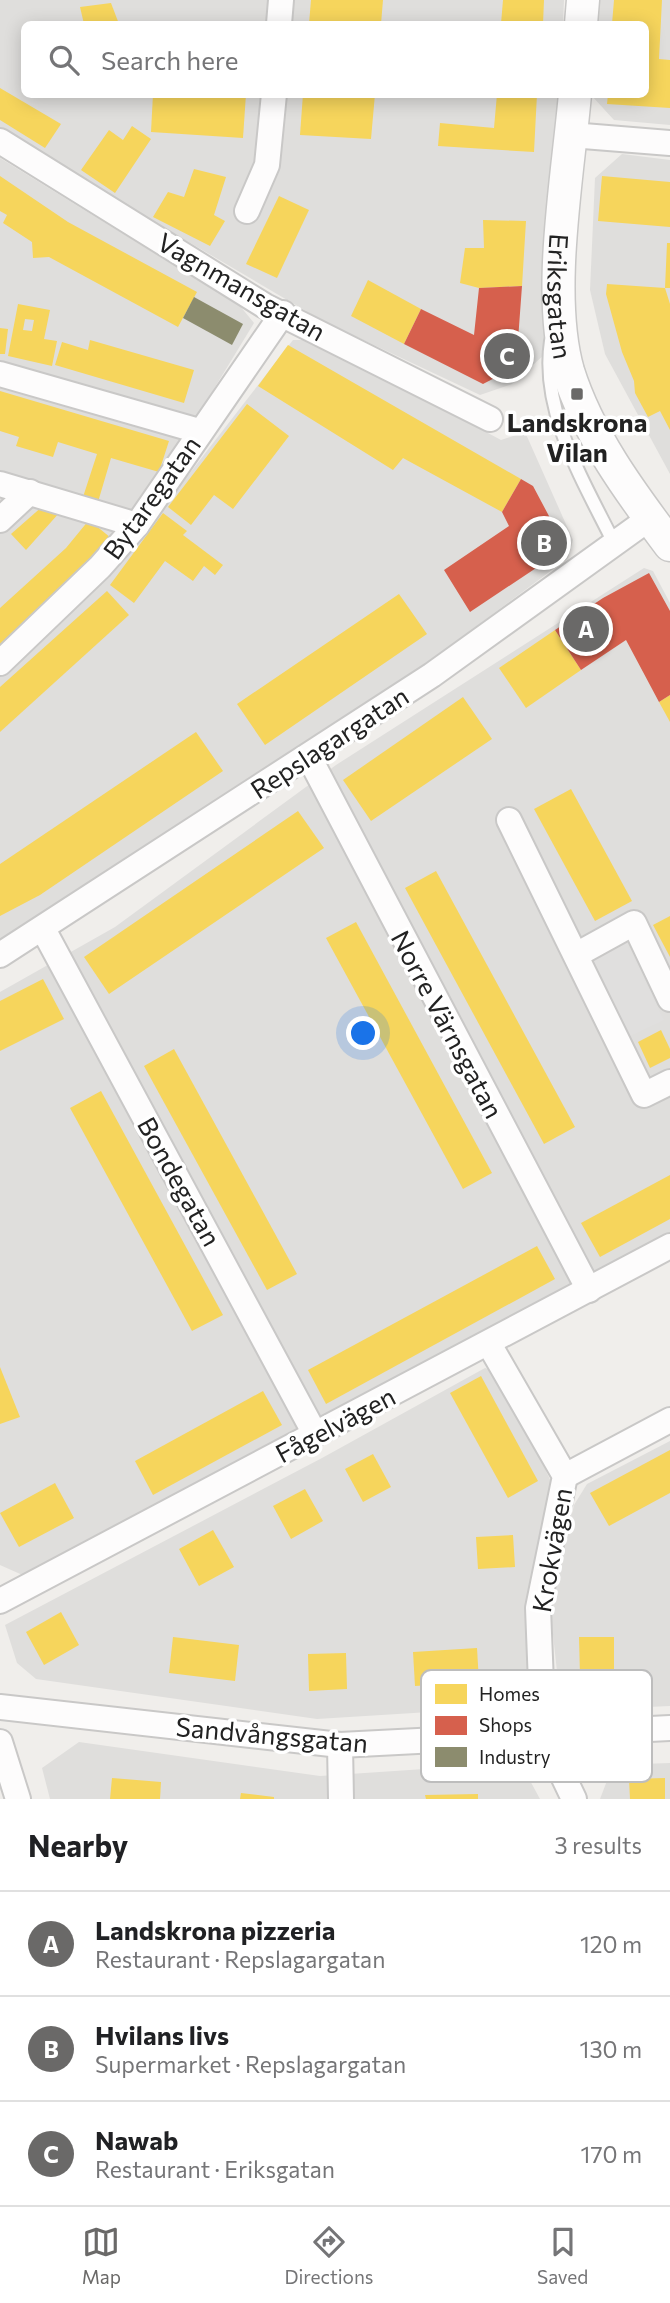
<!DOCTYPE html>
<meta charset="utf-8">
<style>
body{margin:0;font-family:Commissioner,sans-serif;background:#f6f6f6;color:#202124}
.you{position:absolute;left:364px;top:1034px;width:24px;height:24px;margin:-18px;border:5px solid #fff;border-radius:50%;background:#1a73e8;box-shadow:0 0 0 10px #1a73e833}
.badge{display:grid;place-items:center;width:46px;height:46px;border-radius:50%;background:#6a6968;color:#fff;font-size:23px;font-weight:700}
.pin{position:absolute;translate:-50% -50%;border:4px solid #fff;box-shadow:0 2px 7px #0006}
.list{margin:0;padding:0;list-style:none}
h2{display:flex;justify-content:space-between;align-items:center;height:91px;margin:0;padding:0 28px;font-size:30px}
h2 small{font-size:23px;font-weight:400;color:#757577}
.list li{display:grid;grid-template-columns:46px 1fr auto;gap:21px;align-items:center;box-sizing:border-box;height:105px;padding:0 28px;border-top:2px solid #e0e0e0}
.list b{display:block;font-size:26px;white-space:nowrap}
.list p{margin:0;font-size:23px;white-space:nowrap;color:#757577}
.list em{font-size:23px;font-style:normal;color:#757577}
.icon{flex:none;width:38px;height:38px;fill:none;stroke:currentColor;stroke-width:2;stroke-linecap:round;stroke-linejoin:round}
.map{position:relative;flex:none;width:670px;height:1799px;overflow:hidden}
.search{position:absolute;background:#fff;box-shadow:0 4px 18px #0003;left:21px;right:21px;top:21px;height:77px;display:flex;align-items:center;gap:18px;box-sizing:border-box;padding:0 24px;border-radius:10px;color:#757577;font-size:26px}
.sheet{height:406px;background:#fff}
nav{display:flex;justify-content:space-around;align-items:center;box-sizing:border-box;height:98px;border-top:2px solid #e0e0e0;background:#fff;font-size:19px;color:#757577}
nav a{display:grid;justify-items:center;gap:4px}
nav .on{color:#6a6968}
.map>svg:first-child{display:block}
.residential{fill:#dfdedc}
.parking{fill:#e0dfde}
.homes{fill:#f6d55c;fill-rule:evenodd}
.shops{fill:#d6604d}
.industry{fill:#8c8c6e}
.lines{fill:none;stroke-linecap:round;stroke-linejoin:round}
.service-casing{stroke:#c9c8c7;stroke-width:16}
.minor-casing{stroke:#c9c8c7;stroke-width:28}
.tertiary-casing{stroke:#c9c8c7;stroke-width:35}
.service{stroke:#fdfcfc;stroke-width:12}
.minor{stroke:#fdfcfc;stroke-width:24}
.tertiary{stroke:#fdfcfc;stroke-width:32}
.poi-dot{fill:#6a6968;stroke:#fff;stroke-width:2.5}
.labels{text-anchor:middle;dominant-baseline:central;stroke-width:7;stroke-linejoin:round;paint-order:stroke}
.street-label{font-size:26px;fill:#222;stroke:#fff}
.poi-label{font-size:26px;font-weight:bold;fill:#222;stroke:#fff}
.key{fill:#fff;stroke:#bdbdbd;stroke-width:2}
.key-label{font-size:19px;fill:#222}
</style>
<div class="map">
<svg width="670" height="1799" viewBox="0 0 670 1799">
<rect width="100%" height="100%" fill="#f0eeeb"/>
<g class="residential">
<path d="M0 0H564L563 24H24V94L559 95 551 294 545 354 512 384 480 395 323 321 0 131Z"/>
<path d="M597 0H670V125L614 120 592 96 646 94V24H596Z"/>
<path d="M622 154 670 160V474L605 354 590 290 595 178Z"/>
<path d="M0 158 240 306 254 323 133 522 0 652Z"/>
<path d="M293 340H314L501 440 525 432 573 540 568 558 306 753 0 944V673L134 545Z"/>
<path d="M644 568 653 571 670 603V1236L27 1577 0 1565V992L115 927 336 765Z"/>
<path d="M485 1368 499 1372 555 1490 532 1685 510 1707 317 1719 36 1679 17 1663 5 1625 322 1458Z"/>
<path d="M670 1441V1706L581 1710 559 1690 550 1607 574 1505 587 1484Z"/>
<path d="M79 1742 320 1776 513 1763 521 1764 540 1799H50L42 1768Z"/>
<path d="M670 1763V1799H600L613 1765Z"/>
</g>
<path class="parking" d="M627 943 664 1020 626 1038 589 961Z"/>
<g class="homes">
<path d="M311 0H383L381 24H309Z"/>
<path d="M503 0H544L543 24H501Z"/>
<path d="M614 0H662L659 59 670 60V108L607 104 608 94H646V24H612Z"/>
<path d="M111 3 119 24H84L80 7Z"/>
<path d="M0 88 61 124 45 148 0 120Z"/>
<path d="M153 94H246L243 138 151 132Z"/>
<path d="M303 94H375L371 139 300 135Z"/>
<path d="M497 94H537L534 152 438 146 440 123 494 128Z"/>
<path d="M132 126 151 139 115 193 81 170 109 130 123 140Z"/>
<path d="M194 169 226 177 214 215 225 221 210 246 153 217 168 192 184 197Z"/>
<path d="M0 176 68 222 197 292 178 327 49 257 33 258 32 242 3 223 7 215 0 211Z"/>
<path d="M602 176 670 182V227L598 221Z"/>
<path d="M279 196 309 210 277 278 246 264Z"/>
<path d="M483 220 526 221 522 286 479 288 460 283 465 248H484Z"/>
<path d="M667 243H670V288H665L670 304V430L660 411 648 417 635 393 634 381 622 352 606 294 607 284 665 288Z"/>
<path d="M368 280 421 309 404 344 351 316Z"/>
<path d="M18 304 50 310 44 339 57 341 52 366 8 356ZM25 319 34 320 32 331 23 330Z"/>
<path d="M0 328 8 329 5 354H0Z"/>
<path d="M90 340 194 370 184 403 55 365 62 342 88 350Z"/>
<path d="M288 345 521 479 502 512 403 458 393 470 258 386Z"/>
<path d="M0 391 169 441 159 472 111 458 98 502 83 497 97 454 58 442 53 457 16 446 19 437 0 431Z"/>
<path d="M247 404 289 436 233 509 214 495 191 525 168 507Z"/>
<path d="M44 505 60 512 26 550 11 534Z"/>
<path d="M163 513 187 531 183 535 223 565 215 575 204 566 193 581 165 561 134 603 110 585Z"/>
<path d="M89 520 111 538 98 553 0 646V608L66 548Z"/>
<path d="M107 591 129 615 0 732V687Z"/>
<path d="M399 594 427 634 265 745 237 704Z"/>
<path d="M555 630 581 670 526 708 499 668Z"/>
<path d="M670 695V722L659 702Z"/>
<path d="M463 697 492 739 371 821 343 780Z"/>
<path d="M196 732 223 771 40 895 0 916V864Z"/>
<path d="M571 789 632 901 595 921 534 809Z"/>
<path d="M298 811 324 848 109 994 84 957Z"/>
<path d="M436 871 575 1127 544 1144 405 888Z"/>
<path d="M670 916V957L653 925Z"/>
<path d="M356 922 492 1173 463 1189 326 938Z"/>
<path d="M43 979 64 1019 0 1051V1001Z"/>
<path d="M661 1030 670 1049V1058L650 1068 638 1042Z"/>
<path d="M174 1049 297 1274 267 1290 144 1066Z"/>
<path d="M101 1091 223 1315 192 1331 70 1108Z"/>
<path d="M670 1175V1219L600 1257 581 1223Z"/>
<path d="M537 1246 555 1279 326 1404 308 1370Z"/>
<path d="M0 1367 20 1417 0 1424Z"/>
<path d="M481 1376 538 1481 508 1498 450 1393Z"/>
<path d="M263 1391 282 1425 153 1495 135 1461Z"/>
<path d="M670 1450V1493L609 1526 590 1493Z"/>
<path d="M373 1454 391 1487 363 1502 345 1469Z"/>
<path d="M55 1483 74 1518 19 1547 0 1513Z"/>
<path d="M305 1489 323 1521 291 1539 273 1506Z"/>
<path d="M213 1530 234 1567 199 1586 179 1549Z"/>
<path d="M513 1535 515 1567 478 1569 476 1537Z"/>
<path d="M61 1612 79 1645 44 1665 26 1632Z"/>
<path d="M173 1637 239 1645 235 1681 169 1673Z"/>
<path d="M579 1637H614V1675L580 1676Z"/>
<path d="M477 1648 479 1682 415 1686 413 1652Z"/>
<path d="M346 1653 347 1689 309 1691 308 1654Z"/>
<path d="M112 1778 161 1782 160 1799H110Z"/>
<path d="M665 1778V1799H630L629 1779Z"/>
<path d="M241 1793 274 1797V1799H240Z"/>
<path d="M478 1794V1799H426L425 1795Z"/>
</g>
<g class="shops">
<path d="M522 286 516 367 483 384 404 344 421 309 474 335 479 288Z"/>
<path d="M521 479 533 486 566 548 470 612 444 570 509 526 502 512Z"/>
<path d="M649 573 670 611V695L659 702 626 640 581 670 555 630 603 598Z"/>
</g>
<path class="industry" d="M194 297 243 324 232 345 183 318Z"/>
<g class="lines">
<g class="service-casing">
<path id="service" d="M551 341C540 411 584 482 614 543"/>
</g>
<g class="minor-casing">
<g id="minor">
<path d="M279 24 281 0"/>
<path d="M571 135 670 143"/>
<path d="M0 141 265 306 490 419"/>
<path d="M247 211 267 165 274 94"/>
<path d="M0 374 199 431"/>
<path d="M0 484 137 525"/>
<path d="M0 520 30 492"/>
<path d="M0 663 100 567 137 525 283 313"/>
<path d="M309 757 589 1290"/>
<path d="M509 820 644 1095 670 1082"/>
<path d="M43 929 315 1434"/>
<path d="M0 955 432 675 650 518"/>
<path d="M576 955 634 923 670 999"/>
<path d="M489 1344 565 1476 538 1608 543 1734 574 1799"/>
<path d="M565 1476 670 1420"/>
<path d="M0 1601 670 1246"/>
<path d="M0 1707 340 1745 670 1728"/>
<path d="M0 1742 18 1799"/>
<path d="M340 1745 341 1799"/>
</g>
</g>
<g class="tertiary-casing">
<g id="tertiary">
<path d="M581 24 583 0"/>
<path id="s1" d="M575 94C568 175 546 294 568 371 588 435 630 492 670 545"/>
</g>
</g>
<use href="#service" class="service"/>
<use href="#minor" class="minor"/>
<use href="#tertiary" class="tertiary"/>
</g>
<rect class="poi-dot" x="570" y="387" width="14" height="14" rx="3.5"/>
<g class="labels">
<g class="street-label">
<text transform="translate(242 286) rotate(30)">Vagnmansgatan</text>
<text stroke="none"><textPath href="#s1" startOffset="203">Eriksgatan</textPath></text>
<text transform="translate(151 497) rotate(-54)">Bytaregatan</text>
<text transform="translate(329 742) rotate(-33)">Repslagargatan</text>
<text transform="translate(448 1024) rotate(62)">Norre Värnsgatan</text>
<text transform="translate(180 1181) rotate(61)">Bondegatan</text>
<text transform="translate(335 1424) rotate(-28)">Fågelvägen</text>
<text transform="translate(551 1550) rotate(-80)">Krokvägen</text>
<text transform="translate(272 1734) rotate(5)">Sandvångsgatan</text>
</g>
<g class="poi-label">
<text x="577" y="421">Landskrona<tspan x="577" dy="30">Vilan</tspan></text>
</g>
</g>
<rect x="421" y="1670" width="231" height="112" rx="10" class="key"/>
<rect x="435" y="1684" width="32" height="20" fill="#f6d55c"/>
<rect x="435" y="1716" width="32" height="19" fill="#d6604d"/>
<rect x="435" y="1747" width="32" height="20" fill="#8c8c6e"/>
<g class="key-label">
<text x="479" y="1701">Homes</text>
<text x="479" y="1732">Shops</text>
<text x="479" y="1764">Industry</text>
</g>
</svg>
<div class="you"></div>
<div class="pin badge" style="left:586px;top:629px">A</div>
<div class="pin badge" style="left:544px;top:543px">B</div>
<div class="pin badge" style="left:507px;top:356px">C</div>
<div class="search"><svg class="icon" aria-label="search" viewBox="0 0 24 24"><circle cx="10" cy="10" r="6"/><path d="M15 15l6 6"/></svg>Search here</div>
</div>
<section class="sheet">
<h2>Nearby<small>3 results</small></h2>
<ul class="list">
<li><span class="badge">A</span><div><b>Landskrona pizzeria</b><p>Restaurant · Repslagargatan</p></div><em>120 m</em></li>
<li><span class="badge">B</span><div><b>Hvilans livs</b><p>Supermarket · Repslagargatan</p></div><em>130 m</em></li>
<li><span class="badge">C</span><div><b>Nawab</b><p>Restaurant · Eriksgatan</p></div><em>170 m</em></li>
</ul>
</section>
<nav>
<a class="on"><svg class="icon" aria-label="map" viewBox="0 0 24 24"><path d="M3 6l6-2 6 2 6-2v14l-6 2-6-2-6 2zM9 4v14M15 6v14"/></svg>Map</a>
<a><svg class="icon" aria-label="directions" viewBox="0 0 24 24"><path d="M12 3l9 9-9 9-9-9zM9 14v-3h6M13 9l2 2-2 2"/></svg>Directions</a>
<a><svg class="icon" aria-label="saved" viewBox="0 0 24 24"><path d="M7 4h10v16l-5-4-5 4z"/></svg>Saved</a>
</nav>
